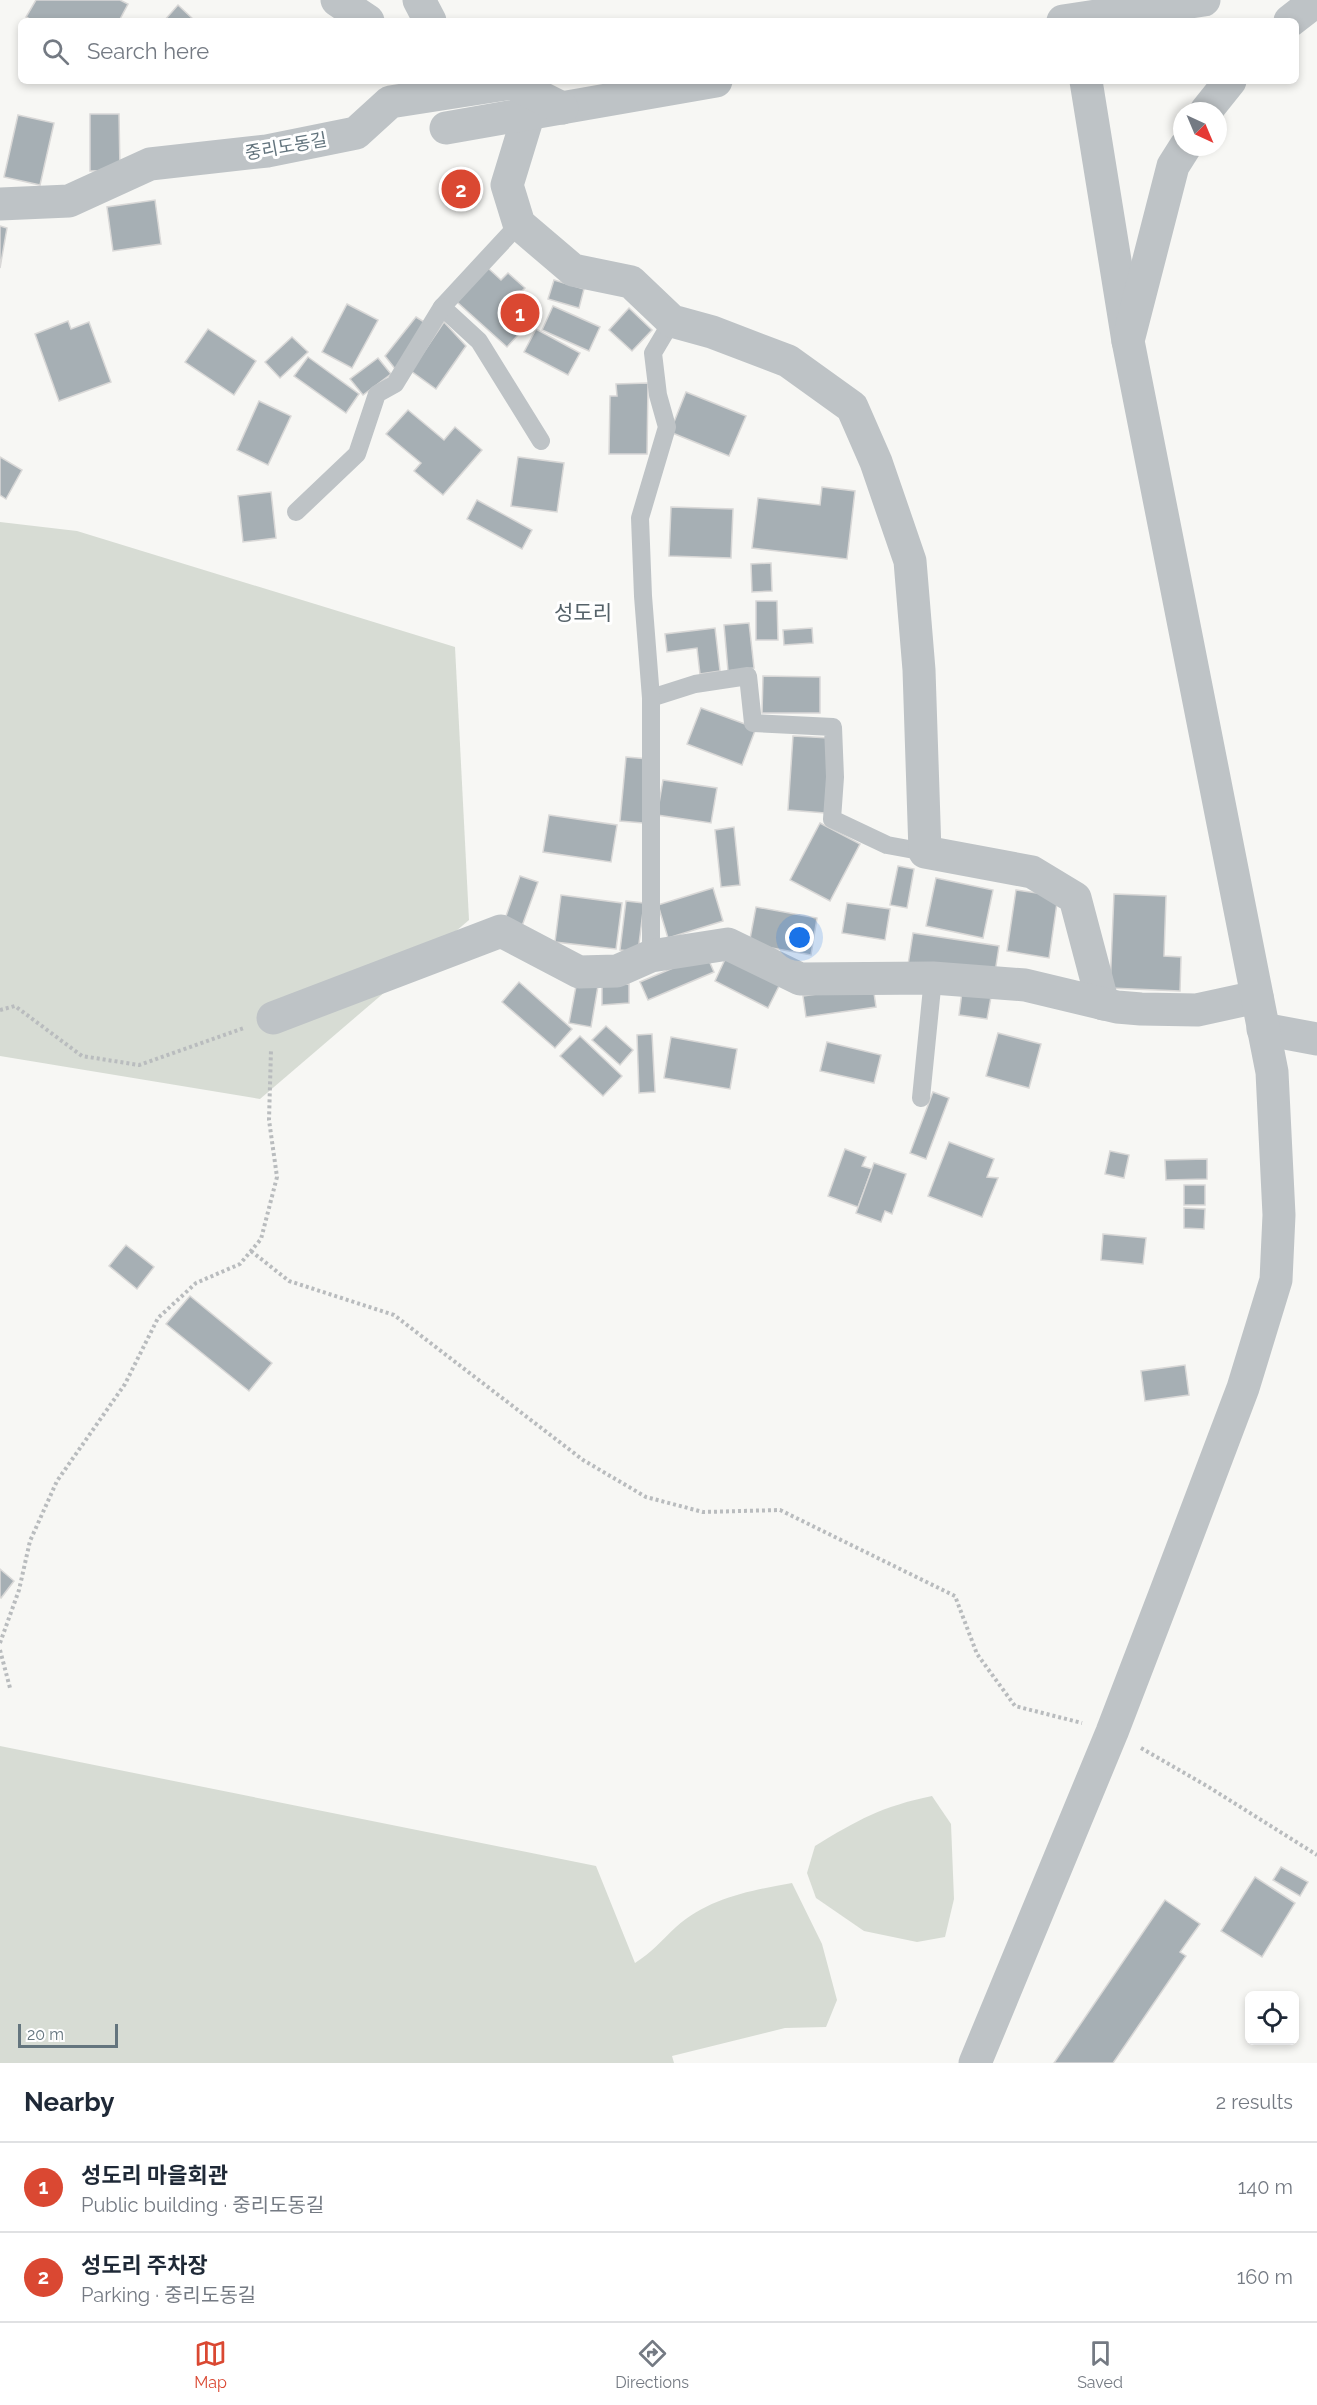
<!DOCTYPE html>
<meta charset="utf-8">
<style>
body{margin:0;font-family:Raleway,"Noto Sans KR",sans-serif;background:#f2f2f3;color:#1f2937}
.controls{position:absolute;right:18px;bottom:18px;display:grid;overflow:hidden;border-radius:9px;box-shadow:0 3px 9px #0003}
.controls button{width:54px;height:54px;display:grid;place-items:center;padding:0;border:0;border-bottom:2px solid #e0e1e3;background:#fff;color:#1f2937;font:30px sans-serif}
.compass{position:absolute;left:1173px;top:102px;width:54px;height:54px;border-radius:50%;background:#fff;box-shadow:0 3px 9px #0003;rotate:136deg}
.scale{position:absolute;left:18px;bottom:15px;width:100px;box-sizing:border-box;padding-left:6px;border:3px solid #64757e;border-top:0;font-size:16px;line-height:21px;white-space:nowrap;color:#64757e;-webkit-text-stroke:4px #fff;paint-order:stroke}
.you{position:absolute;left:800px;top:938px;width:21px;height:21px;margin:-15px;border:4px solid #fff;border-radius:50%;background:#1a73e8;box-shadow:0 0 0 9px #1a73e833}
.badge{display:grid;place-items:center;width:39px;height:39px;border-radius:50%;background:#da4832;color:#fff;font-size:20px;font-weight:700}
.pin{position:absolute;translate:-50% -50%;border:3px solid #fff;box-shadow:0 2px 6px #0006}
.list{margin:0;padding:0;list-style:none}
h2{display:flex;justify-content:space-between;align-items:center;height:78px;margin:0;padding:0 24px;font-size:26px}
h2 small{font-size:20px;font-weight:400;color:#747a83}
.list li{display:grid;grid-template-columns:39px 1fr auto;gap:18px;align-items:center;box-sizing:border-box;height:90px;padding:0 24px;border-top:2px solid #e0e1e3}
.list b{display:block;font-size:22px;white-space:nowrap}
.list p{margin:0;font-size:20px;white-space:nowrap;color:#747a83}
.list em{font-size:20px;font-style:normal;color:#747a83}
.icon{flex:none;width:33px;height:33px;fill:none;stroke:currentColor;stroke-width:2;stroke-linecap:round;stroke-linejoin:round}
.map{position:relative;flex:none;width:1317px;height:2063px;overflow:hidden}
.search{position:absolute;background:#fff;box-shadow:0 3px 9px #0003;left:18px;right:18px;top:18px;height:66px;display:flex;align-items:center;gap:15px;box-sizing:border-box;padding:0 21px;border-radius:9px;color:#747a83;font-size:22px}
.sheet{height:258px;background:#fff}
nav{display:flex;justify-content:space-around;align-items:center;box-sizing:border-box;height:84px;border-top:2px solid #e0e1e3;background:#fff;font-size:16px;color:#747a83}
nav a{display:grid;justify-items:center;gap:3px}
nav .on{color:#da4832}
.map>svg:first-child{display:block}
.green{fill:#d7dcd4}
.building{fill:#a6afb4;stroke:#d9d8d7;stroke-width:1.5}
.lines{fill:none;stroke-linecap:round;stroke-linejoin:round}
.path{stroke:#b9bcbe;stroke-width:4;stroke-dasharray:3 3;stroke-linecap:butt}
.service{stroke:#bec3c6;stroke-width:18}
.minor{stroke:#bec3c6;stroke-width:33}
.tertiary{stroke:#bec3c6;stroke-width:33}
.labels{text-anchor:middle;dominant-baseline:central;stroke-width:6;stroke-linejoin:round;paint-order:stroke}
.street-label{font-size:18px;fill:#64757e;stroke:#fff}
.quarter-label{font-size:21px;fill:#556269;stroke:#fff}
</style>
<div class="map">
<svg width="1317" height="2063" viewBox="0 0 1317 2063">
<rect width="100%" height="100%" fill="#f7f7f4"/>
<g class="green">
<path d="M0 522 77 531 455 647 469 920 260 1099 0 1056Z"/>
<path d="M0 1746 596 1866 635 1963C651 1953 662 1940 676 1927 708 1898 752 1890 792 1883L822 1944 837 2000 826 2027 785 2028 672 2056 674 2063H0Z"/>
<path d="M932 1796 951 1824 954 1899 945 1937 917 1942 864 1931 816 1898 807 1873 815 1846C857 1820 883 1806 932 1796Z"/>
</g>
<g class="building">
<path d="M36 0H120L128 4 119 21H33L26 17Z"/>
<path d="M178 5 195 21H164Z"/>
<path d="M90 114H119L120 170 90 171Z"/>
<path d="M18 115 54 123 40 185 4 177Z"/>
<path d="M155 200 161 244 113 251 107 207Z"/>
<path d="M0 226 7 228 0 268Z"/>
<path d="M488 268 501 280 508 273 525 288 519 294 538 313 507 347 457 302Z"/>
<path d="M554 280 584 289 579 308 548 299Z"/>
<path d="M347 304 378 320 352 368 322 352Z"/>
<path d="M553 306 600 327 589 351 542 330Z"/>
<path d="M629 308 652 330 632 351 609 330Z"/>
<path d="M416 317 429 325 396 370 385 356Z"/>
<path d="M68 321 71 329 89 322 111 382 59 401 35 334Z"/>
<path d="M444 322 466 346 436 389 411 371Z"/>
<path d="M208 329 256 361 234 395 185 362Z"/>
<path d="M536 329 580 353 568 375 524 352Z"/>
<path d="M292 337 308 352 280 378 265 362Z"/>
<path d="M308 357 359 394 346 413 294 376Z"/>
<path d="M378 358 391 374 363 395 350 379Z"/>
<path d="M648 383 647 454H609L610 396H617L616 384Z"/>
<path d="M686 392 746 416 729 456 670 432Z"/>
<path d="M259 401 291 416 268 465 237 450Z"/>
<path d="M408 410 444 440 455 427 482 450 443 495 414 471 421 463 386 434Z"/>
<path d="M0 457 22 470 6 499 0 495Z"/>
<path d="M518 457 564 463 557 512 511 506Z"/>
<path d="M822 487 855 491 847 559 752 548 758 498 820 505Z"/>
<path d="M271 492 276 538 243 542 238 496Z"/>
<path d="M477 500 532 530 522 549 467 519Z"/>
<path d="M671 507 733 509 731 558 669 556Z"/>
<path d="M771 563 772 591 752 592 751 564Z"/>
<path d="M756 601H777L778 640H756Z"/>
<path d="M749 623 754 668 728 671 724 625Z"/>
<path d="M715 628 720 671 700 674 697 648 667 652 665 634Z"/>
<path d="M812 628 813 643 784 645 783 630Z"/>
<path d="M763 676 820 677V713H762Z"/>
<path d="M701 708 756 728 742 765 687 744Z"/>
<path d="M793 736 830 738 825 813 788 810Z"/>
<path d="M626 757 649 759 643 823 620 821Z"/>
<path d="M663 780 717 788 711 823 657 815Z"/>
<path d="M549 815 617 825 611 862 543 852Z"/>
<path d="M820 823 860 844 830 901 790 880Z"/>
<path d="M734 827 740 885 721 887 715 830Z"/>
<path d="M898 866 914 869 907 908 890 905Z"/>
<path d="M520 876 538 882 522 926 505 919Z"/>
<path d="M936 878 993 890 983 938 926 926Z"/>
<path d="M713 888 723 921 668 938 658 905Z"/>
<path d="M1016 890 1058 896 1049 958 1007 951Z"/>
<path d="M1114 894 1166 896 1164 956 1181 957 1180 991 1110 988Z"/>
<path d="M561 895 622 903 616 949 555 942Z"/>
<path d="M626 901 644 903 638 952 620 950Z"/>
<path d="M847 903 890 909 885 940 842 933Z"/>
<path d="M756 907 817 918 811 955 749 944Z"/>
<path d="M913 933 999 946 994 979 908 965Z"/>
<path d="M706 954 714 972 648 1000 640 982Z"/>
<path d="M727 955 781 982 768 1008 715 981Z"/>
<path d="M577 981 598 986 591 1027 569 1023Z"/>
<path d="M519 982 572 1029 555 1048 502 1002Z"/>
<path d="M629 984V1003L602 1005V985Z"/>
<path d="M873 986 876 1007 806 1017 803 996Z"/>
<path d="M962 992 991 997 987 1019 959 1015Z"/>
<path d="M606 1026 633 1050 620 1065 592 1040Z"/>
<path d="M998 1033 1041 1044 1029 1088 986 1076Z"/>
<path d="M652 1034 655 1092 639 1093 637 1035Z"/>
<path d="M580 1036 622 1076 603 1096 560 1056Z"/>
<path d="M671 1037 737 1049 730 1089 664 1078Z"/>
<path d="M827 1042 881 1055 874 1083 820 1071Z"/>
<path d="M933 1092 949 1098 926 1159 910 1153Z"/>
<path d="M949 1142 994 1159 987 1177 998 1178 982 1217 928 1196Z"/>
<path d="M845 1149 866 1157 862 1166 872 1169 858 1207 828 1196Z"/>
<path d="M1110 1151 1129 1155 1124 1178 1105 1174Z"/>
<path d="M1207 1159V1179L1166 1180 1165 1160Z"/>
<path d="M874 1163 906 1174 892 1214 885 1211 881 1222 856 1213Z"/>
<rect x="1184" y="1185" width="21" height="20"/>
<path d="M1184 1208 1205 1209 1204 1229 1184 1228Z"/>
<path d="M1103 1234 1146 1238 1143 1264 1101 1260Z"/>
<path d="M126 1245 154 1267 137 1289 109 1266Z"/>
<path d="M190 1296 272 1363 249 1391 166 1324Z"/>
<path d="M1185 1365 1189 1395 1145 1401 1141 1371Z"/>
<path d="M0 1569 14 1581 1 1598 0 1597Z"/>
<path d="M1281 1867 1308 1882 1300 1896 1273 1880Z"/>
<path d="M1255 1877 1295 1903 1262 1957 1221 1931Z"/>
<path d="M1165 1900 1200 1924 1180 1952 1186 1956 1113 2063H1054Z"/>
</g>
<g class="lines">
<g class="path">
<path d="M0 1010 15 1006 82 1056 139 1065 244 1028"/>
<path d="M251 1251 289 1281 394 1315 583 1460 646 1497 703 1512 780 1510 955 1596 977 1654 1015 1706 1082 1723"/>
<path d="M0 1643 19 1590 30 1541 57 1481 125 1384 158 1318 196 1283 240 1264 261 1239 277 1177 269 1120 271 1050"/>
<path d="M0 1650 10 1688"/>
<path d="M1141 1748 1207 1786 1317 1855"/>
</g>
<g class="service">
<path d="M519 224 442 307 479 341 541 441"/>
<path d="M296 512 357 454 377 394 395 384 442 307"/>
<path d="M651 698 695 684 748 676 753 723 833 727 835 777 832 819 887 845 925 852"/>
<path d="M651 956V698L643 596 640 518 667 427 658 395 653 353 672 321"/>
<path d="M921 1098 933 978"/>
</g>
<g class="minor">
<path d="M337 0 368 21"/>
<path d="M419 0 430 21"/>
<path d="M1063 21 1204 0"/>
<path d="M1086 81 1128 341"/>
<path d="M529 113 507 185 519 224 573 270 631 282 672 321 712 332 788 361 852 407 876 462 910 561 919 670 925 852 1032 872 1075 898 1103 1004"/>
<path d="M446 128 716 81"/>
<path d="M0 204 69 201 150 164 267 151 356 133 390 102 512 83 562 108"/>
<path d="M273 1018 501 931 579 972 617 971 651 956 728 944 800 979 933 978 1025 985 1117 1007 1141 1009 1197 1010 1257 997"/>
<path d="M1263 1029 1317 1039"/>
</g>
<g class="tertiary">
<path d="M1290 21 1317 0"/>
<path d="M1206 111 1230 81"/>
<path d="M975 2063 1112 1732 1165 1594 1243 1388 1276 1280 1279 1215 1272 1072 1128 341 1173 166 1185 147"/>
</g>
</g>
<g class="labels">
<g class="street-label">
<text transform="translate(286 146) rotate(-10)">중리도동길</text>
</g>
<g class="quarter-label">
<text x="583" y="612">성도리</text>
</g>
</g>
</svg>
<div class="controls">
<button><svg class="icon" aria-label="locate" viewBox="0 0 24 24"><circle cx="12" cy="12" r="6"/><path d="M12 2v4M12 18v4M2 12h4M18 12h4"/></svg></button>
</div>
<svg class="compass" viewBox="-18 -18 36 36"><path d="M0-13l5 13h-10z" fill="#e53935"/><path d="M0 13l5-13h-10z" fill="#747a83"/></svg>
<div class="scale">20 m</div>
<div class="you"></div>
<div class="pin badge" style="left:520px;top:313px">1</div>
<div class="pin badge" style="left:461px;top:189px">2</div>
<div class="search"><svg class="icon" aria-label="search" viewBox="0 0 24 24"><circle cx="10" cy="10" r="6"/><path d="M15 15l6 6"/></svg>Search here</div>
</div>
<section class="sheet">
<h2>Nearby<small>2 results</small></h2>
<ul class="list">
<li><span class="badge">1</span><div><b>성도리 마을회관</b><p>Public building · 중리도동길</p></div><em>140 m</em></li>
<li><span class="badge">2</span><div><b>성도리 주차장</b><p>Parking · 중리도동길</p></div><em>160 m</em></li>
</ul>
</section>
<nav>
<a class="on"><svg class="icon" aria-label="map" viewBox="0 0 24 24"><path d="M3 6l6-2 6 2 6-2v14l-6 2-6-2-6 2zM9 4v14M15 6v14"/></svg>Map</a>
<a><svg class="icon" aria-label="directions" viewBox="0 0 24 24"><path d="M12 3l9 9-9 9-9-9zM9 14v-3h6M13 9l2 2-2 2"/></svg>Directions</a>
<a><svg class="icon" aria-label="saved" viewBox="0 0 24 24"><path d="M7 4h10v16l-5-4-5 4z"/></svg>Saved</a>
</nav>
